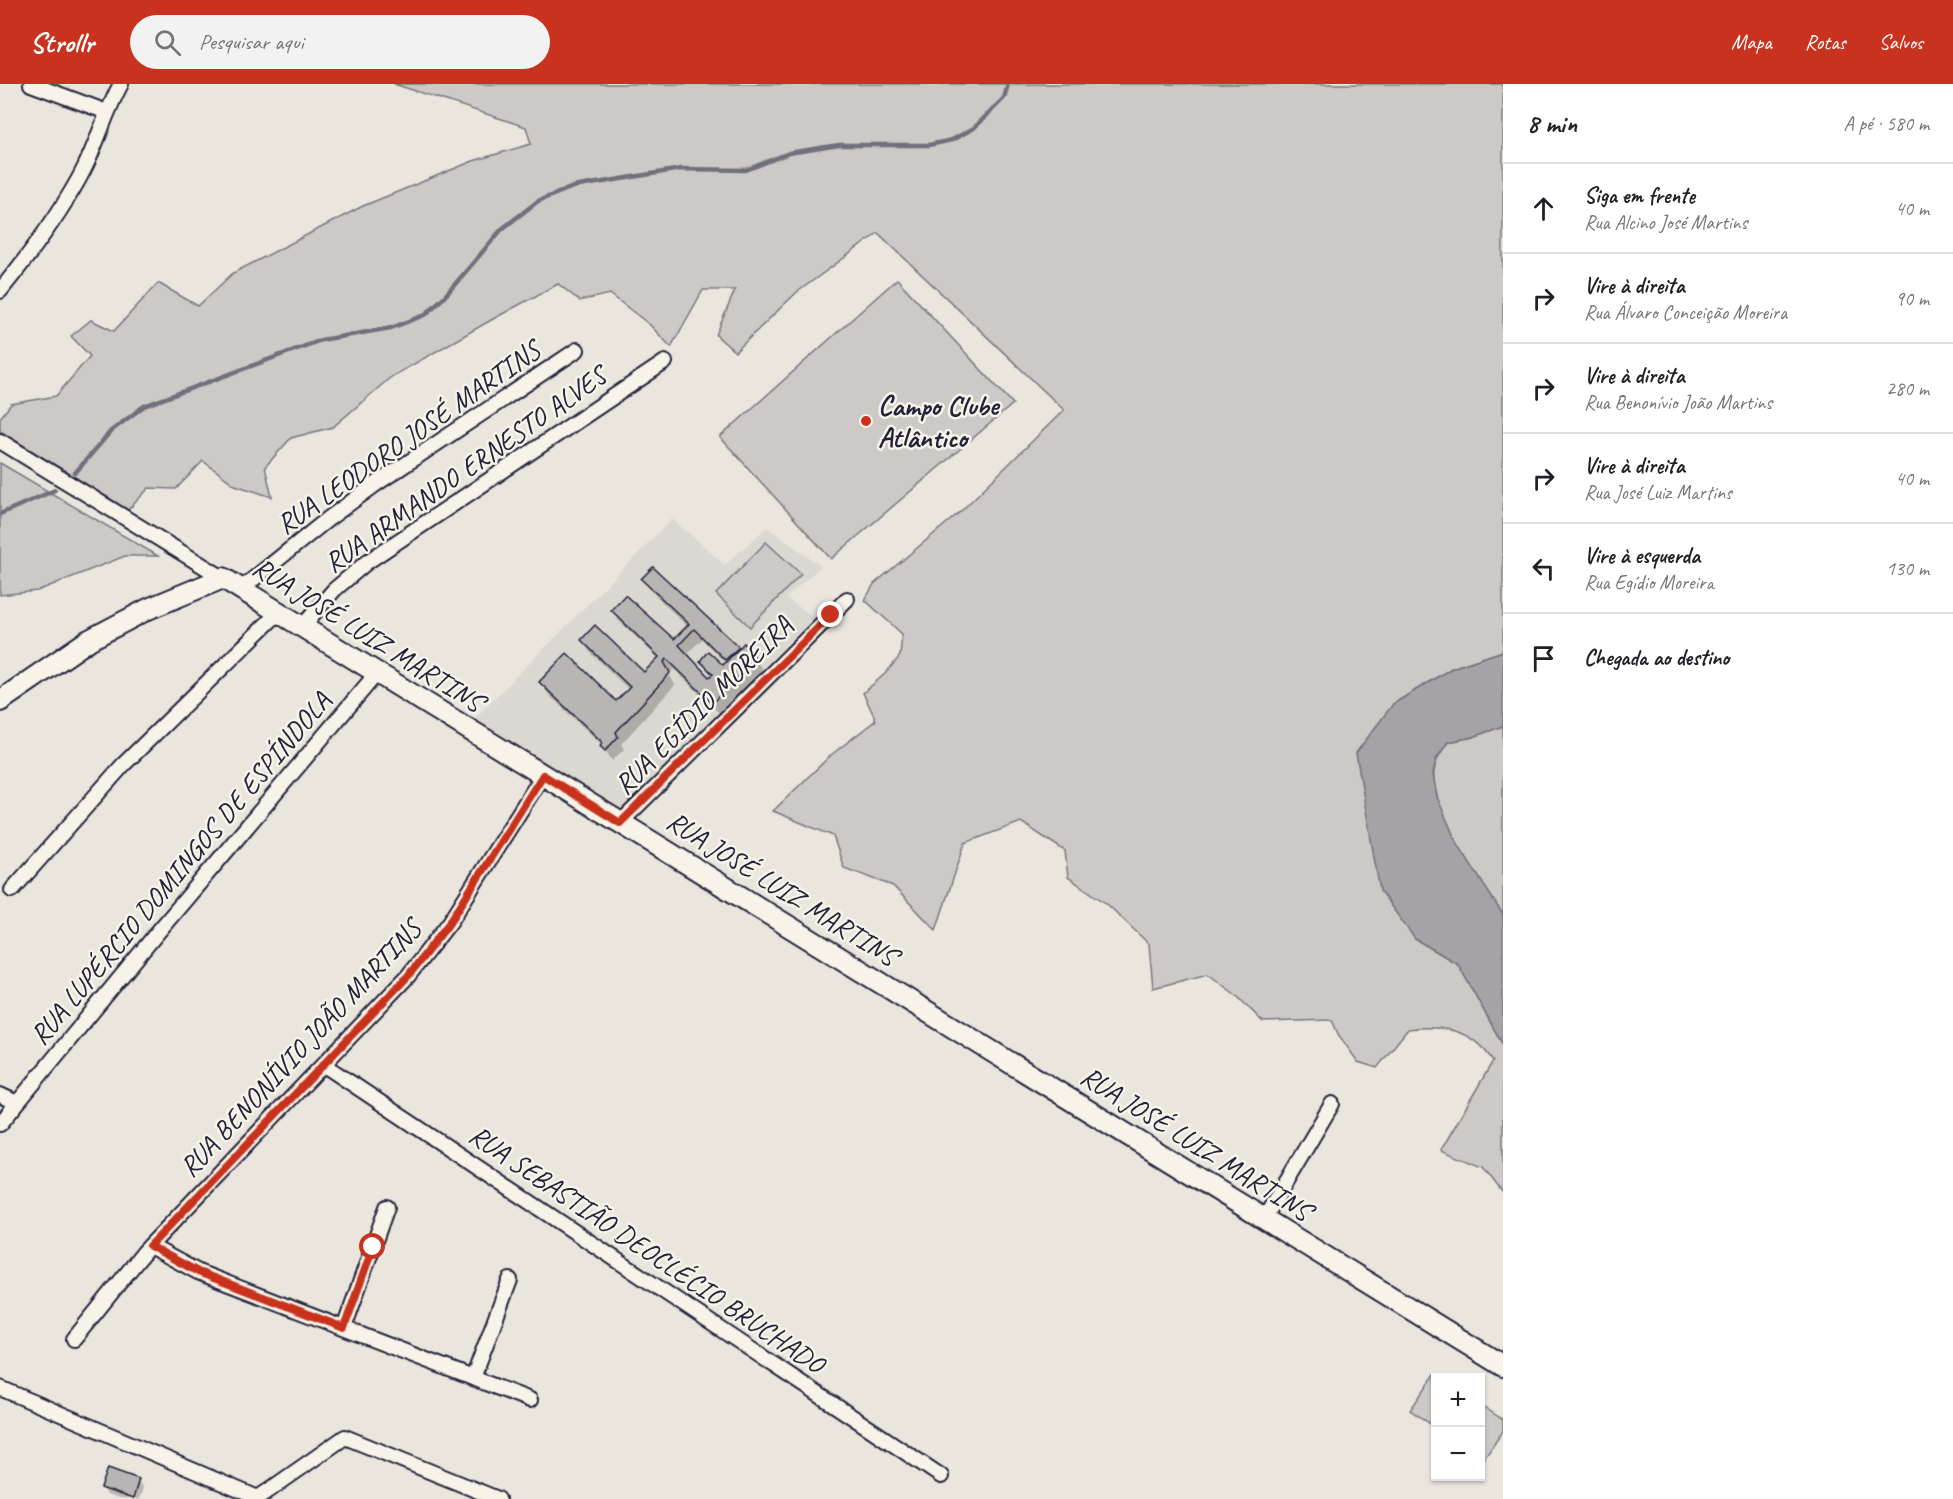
<!DOCTYPE html>
<html lang="pt">
<meta charset="utf-8">
<style>
body{margin:0;font-family:Caveat,sans-serif;background:#f2f2f2;color:#202124}
.controls{position:absolute;right:18px;bottom:18px;display:grid;overflow:hidden;border-radius:0px;box-shadow:0 2px 4px #0004}
.controls button{width:54px;height:54px;display:grid;place-items:center;padding:0;border:0;border-bottom:2px solid #e0e0e0;background:#fff;color:#202124;font:30px sans-serif}
.stop{position:absolute;width:18px;height:18px;margin:-14px;border:4px solid #c8321e;border-radius:50%;background:#fff}
.stop.end{background:#c8321e;border-color:#fff;box-shadow:0 2px 6px #0008}
.list{margin:0;padding:0;list-style:none}
h2{display:flex;justify-content:space-between;align-items:center;height:78px;margin:0;padding:0 24px;font-size:26px}
h2 small{font-size:20px;font-weight:400;color:#757577}
.list li{display:grid;grid-template-columns:39px 1fr auto;gap:18px;align-items:center;box-sizing:border-box;height:90px;padding:0 24px;border-top:2px solid #e0e0e0}
.list b{display:block;font-size:22px;white-space:nowrap}
.list p{margin:0;font-size:20px;white-space:nowrap;color:#757577}
.list em{font-size:20px;font-style:normal;color:#757577}
.icon{flex:none;width:33px;height:33px;fill:none;stroke:currentColor;stroke-width:2;stroke-linecap:round;stroke-linejoin:round}
.map{position:relative;flex:none;width:1503px;height:1415px;overflow:hidden}
header{display:flex;align-items:center;gap:36px;box-sizing:border-box;height:84px;padding:0 30px;background:#c8321e;color:#fff}
header strong{font-size:28px}
nav{display:flex;gap:33px;margin-inline-start:auto;font-size:21px}
.search{width:420px;height:54px;background:#f2f2f2;display:flex;align-items:center;gap:15px;box-sizing:border-box;padding:0 21px;border-radius:33px;color:#757577;font-size:22px}
main{display:flex}
aside{flex:1;background:#fff}
.map>svg:first-child{display:block}
.built{fill:#dbd8d2}
.green{fill:#cdc9c6;stroke:#787680;stroke-width:1.5}
.water{fill:#a6a3a6;stroke:#716f7b;stroke-width:1.5}
.shadow{fill:#0003;fill-rule:evenodd}
.lines{fill:none;stroke-linecap:round;stroke-linejoin:round}
.stream{stroke:#716f7b;stroke-width:4.5}
.building{fill:#b8b6b5;stroke:#22223b;stroke-width:1.5}
.minor-casing{stroke:#22223b;stroke-width:18}
.secondary-casing{stroke:#22223b;stroke-width:24}
.minor{stroke:#f7f3e8;stroke-width:14}
.secondary{stroke:#f7f3e8;stroke-width:20}
.route{stroke:#c8321e;stroke-width:8}
.poi-dot{fill:#c8321e;stroke:#f7f3e8;stroke-width:2}
.labels{text-anchor:middle;dominant-baseline:central;stroke-width:5;stroke-linejoin:round;paint-order:stroke}
.poi-label{font-size:28px;font-weight:bold;fill:#22223b;stroke:#f7f3e8;text-anchor:start}
.street-label{font-size:28px;fill:#22223b;stroke:#f7f3e8}
</style>
<header>
<strong>Strollr</strong>
<div class="search"><svg class="icon" aria-label="search" viewBox="0 0 24 24"><circle cx="10" cy="10" r="6"/><path d="M15 15l6 6"/></svg>Pesquisar aqui</div>
<nav><a>Mapa</a><a>Rotas</a><a>Salvos</a></nav>
</header>
<main>
<div class="map">
<svg width="1503" height="1415" viewBox="0 0 1503 1415">
<rect width="100%" height="100%" fill="#eae6de"/>
<filter id="ink" filterUnits="userSpaceOnUse"><feTurbulence type="fractalNoise" baseFrequency=".0167" numOctaves="2"/><feDisplacementMap in="SourceGraphic" scale="12" xChannelSelector="R" yChannelSelector="G"/><feConvolveMatrix kernelMatrix="1 2 1 2 8 2 1 2 1" color-interpolation-filters="sRGB"/></filter>
<g filter="url(#ink)">
<path class="built" d="M672 435 725 481 767 443 821 482 786 514 818 536 625 732 470 639Z"/>
<g class="green">
<path d="M394 0H1503V567L1452 584 1393 620 1415 855 1458 880 1503 961V1109L1483 1083 1441 1066 1493 977C1472 945 1443 941 1408 945L1377 984 1358 978 1338 950 1332 936 1263 938 1236 911 1208 890 1153 904 1149 860 1107 820 1068 793 1065 767 1021 738 965 759 936 846 893 802 844 784 833 752 773 727 831 671 876 636 863 609 886 589 900 572 902 550 865 516 874 500 960 428 1064 326 878 149 796 209 735 268 716 251 735 206H703L671 263 650 241 610 210 580 217 558 200 493 235 391 293 333 343 291 354 265 383 272 413 235 401 203 377 176 405 149 404 128 426 0 347V334L11 320 56 312 90 272 71 252 91 236 114 247 158 199 198 222 233 189 363 122 473 77 531 60 526 43Z"/>
<path d="M897 195 1013 320 831 475 720 353Z"/>
<path d="M0 379 158 472H125L37 507 0 511Z"/>
<path d="M766 458 801 490 750 543 716 510Z"/>
<path d="M1503 642V831C1482 798 1429 726 1434 687 1436 675 1441 668 1448 658L1473 653Z"/>
<path d="M1435 1290 1439 1293 1436 1294 1435 1343 1410 1326Z"/>
<path d="M1481 1321 1503 1336V1347L1484 1375 1481 1373Z"/>
</g>
<path class="water" d="M1503 567V642L1473 653 1448 658 1436 675 1433 690 1437 713 1456 757 1503 831V961L1458 880 1415 855 1380 807 1356 669 1393 620 1452 584Z"/>
<g class="shadow">
<path d="M643 495 739 567 756 576 763 587 719 629 674 585 669 590 675 601 621 660 624 665 612 677 602 661 548 610 541 598 616 619 629 606 589 567 582 556 644 590 659 575 619 537 613 526 675 557 688 543 650 506ZM702 555 726 580 723 583 702 578 712 593 709 596 686 571Z"/>
<path d="M138 1397 143 1404 139 1415H119L107 1411 103 1404Z"/>
</g>
<g class="lines">
<g class="stream">
<path d="M75 389 111 347 144 322 321 256 391 244 425 231 444 213 502 145 538 117 573 103 681 85 746 86 789 69 839 61H929L952 56 974 44 1004 14 1008 0"/>
<path d="M0 430 55 406"/>
</g>
</g>
<g class="building">
<path d="M653 483 739 563 725 576 694 545 679 561 709 593 713 590 700 577 708 567 723 581 744 559 757 575 712 619 667 575 664 578 670 589 616 648 618 653 605 667 600 662 602 658 539 598 567 569 616 617 630 603 581 556 595 541 644 588 659 573 611 526 625 511 674 555 689 540 641 495Z"/>
<path d="M108 1384 139 1395 133 1415 101 1404Z"/>
</g>
<g class="lines">
<g class="minor-casing">
<g id="minor">
<path d="M31 0 107 28"/>
<path d="M0 207C31 169 62 128 84 85 98 57 106 27 121 0"/>
<path d="M0 357 223 494"/>
<path d="M241 505 328 435 376 400 577 266"/>
<path d="M302 543 334 506 367 478 665 278"/>
<path d="M620 739 847 515"/>
<path d="M12 806 123 681 279 528"/>
<path d="M324 981 941 1392"/>
<path d="M0 1011 17 1019"/>
<path d="M0 1040 157 849 377 589"/>
<path d="M1264 1135 1332 1020"/>
<path d="M150 1162 198 1188 530 1316"/>
<path d="M344 1244 387 1123"/>
<path d="M74 1255 145 1167 408 892 450 838 543 691"/>
<path d="M473 1294 510 1196"/>
<path d="M0 1304 258 1414 345 1353 498 1415"/>
</g>
</g>
<g class="secondary-casing">
<path id="secondary" d="M0 617 89 556 148 525 223 494 1503 1282"/>
</g>
<use href="#minor" class="minor"/>
<use href="#secondary" class="secondary"/>
</g>
</g>
<g class="lines" filter="url(#ink)">
<path class="route" d="M373 1163 344 1244 198 1188 150 1162 408 892 450 838 543 691 620 739 831 531"/>
</g>
<circle class="poi-dot" cx="866" cy="337" r="6"/>
<g class="labels">
<g class="poi-label">
<text x="878" y="321">Campo Clube<tspan x="878" dy="32">Atlântico</tspan></text>
</g>
<g class="street-label">
<text transform="translate(408 353) rotate(-35)">RUA LEODORO JOSÉ MARTINS</text>
<text transform="translate(465 385) rotate(-35)">RUA ARMANDO ERNESTO ALVES</text>
<text transform="translate(368 550) rotate(32)">RUA JOSÉ LUIZ MARTINS</text>
<text transform="translate(703 621) rotate(-45)">RUA EGÍDIO MOREIRA</text>
<text transform="translate(180 784) rotate(-50)">RUA LUPÉRCIO DOMINGOS DE ESPÍNDOLA</text>
<text transform="translate(782 804) rotate(32)">RUA JOSÉ LUIZ MARTINS</text>
<text transform="translate(300 964) rotate(-47)">RUA BENONÍVIO JOÃO MARTINS</text>
<text transform="translate(1196 1059) rotate(32)">RUA JOSÉ LUIZ MARTINS</text>
<text transform="translate(647 1165) rotate(34)">RUA SEBASTIÃO DEOCLÉCIO BRUCHADO</text>
</g>
</g>
</svg>
<div class="controls">
<button>+</button>
<button>−</button>
</div>
<div class="stop" style="left:373px;top:1163px"></div>
<div class="stop end" style="left:831px;top:531px"></div>
</div>
<aside>
<h2>8 min<small>A pé · 580 m</small></h2>
<ul class="list">
<li><svg class="icon" aria-label="ahead" viewBox="0 0 24 24"><path d="M12 20V5M6 11l6-6 6 6"/></svg><div><b>Siga em frente</b><p>Rua Alcino José Martins</p></div><em>40 m</em></li>
<li><svg class="icon" aria-label="right" viewBox="0 0 24 24"><path d="M7 20v-9h11M14 6l5 5-5 5"/></svg><div><b>Vire à direita</b><p>Rua Álvaro Conceição Moreira</p></div><em>90 m</em></li>
<li><svg class="icon" aria-label="right" viewBox="0 0 24 24"><path d="M7 20v-9h11M14 6l5 5-5 5"/></svg><div><b>Vire à direita</b><p>Rua Benonívio João Martins</p></div><em>280 m</em></li>
<li><svg class="icon" aria-label="right" viewBox="0 0 24 24"><path d="M7 20v-9h11M14 6l5 5-5 5"/></svg><div><b>Vire à direita</b><p>Rua José Luiz Martins</p></div><em>40 m</em></li>
<li><svg class="icon" aria-label="left" viewBox="0 0 24 24"><path d="M17 20v-9H6M10 6l-5 5 5 5"/></svg><div><b>Vire à esquerda</b><p>Rua Egídio Moreira</p></div><em>130 m</em></li>
<li><svg class="icon" aria-label="arrive" viewBox="0 0 24 24"><path d="M6 21V4h12l-3 4 3 4H6"/></svg><div><b>Chegada ao destino</b></div></li>
</ul>
</aside>
</main>
